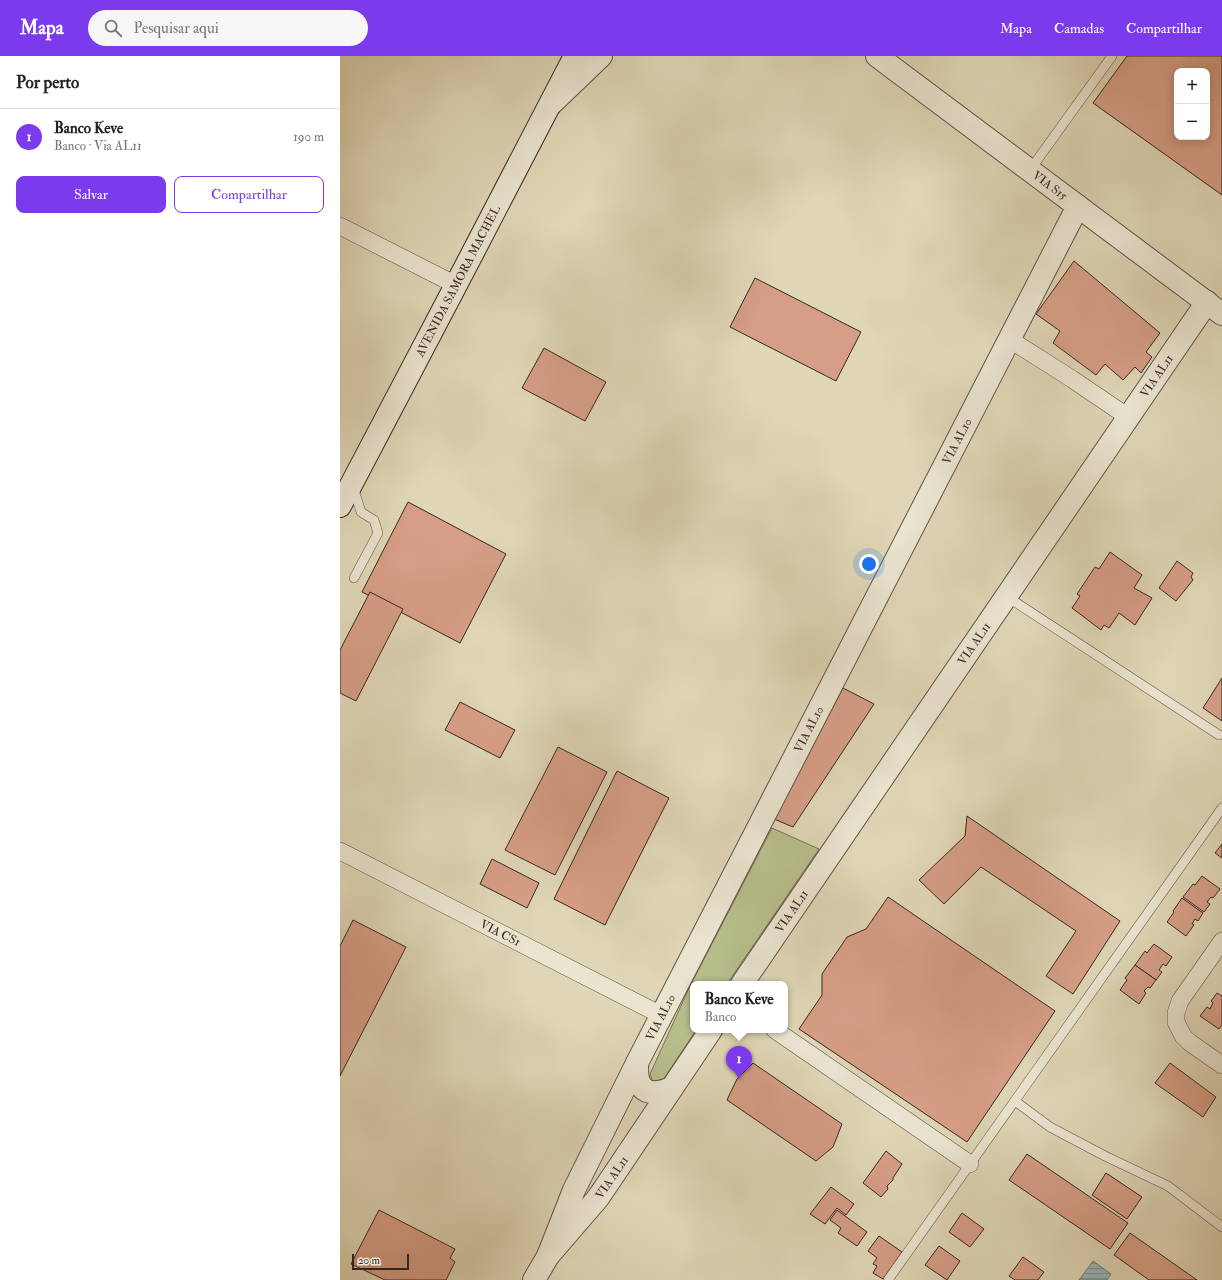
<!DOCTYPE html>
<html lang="pt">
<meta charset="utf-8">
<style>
body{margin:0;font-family:"IM FELL Double Pica",serif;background:#f6f6f6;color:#222}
.controls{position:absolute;right:12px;top:12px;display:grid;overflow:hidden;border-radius:8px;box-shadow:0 2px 10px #0003}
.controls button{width:36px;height:36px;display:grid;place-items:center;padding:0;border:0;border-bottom:1px solid #e0e0e0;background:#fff;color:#222;font:20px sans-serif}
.scale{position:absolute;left:12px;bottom:10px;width:57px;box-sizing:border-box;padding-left:4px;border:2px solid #372922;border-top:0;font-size:11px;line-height:14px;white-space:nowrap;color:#372922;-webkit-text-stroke:3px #eae4d0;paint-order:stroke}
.you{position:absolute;left:529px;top:508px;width:14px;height:14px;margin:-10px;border:3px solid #fff;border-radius:50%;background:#1a73e8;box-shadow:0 0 0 6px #1a73e833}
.badge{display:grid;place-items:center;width:26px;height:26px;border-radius:50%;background:#7c3aed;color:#fff;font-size:13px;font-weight:700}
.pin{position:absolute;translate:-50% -33px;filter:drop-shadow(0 1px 2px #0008)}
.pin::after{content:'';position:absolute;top:21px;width:14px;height:12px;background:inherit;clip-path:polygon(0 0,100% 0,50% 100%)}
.popup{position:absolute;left:350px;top:925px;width:98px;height:52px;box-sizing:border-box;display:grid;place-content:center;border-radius:8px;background:#fff;filter:drop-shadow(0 1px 3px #0005);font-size:13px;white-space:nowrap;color:#767676}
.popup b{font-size:15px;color:#222}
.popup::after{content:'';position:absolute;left:50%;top:100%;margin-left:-8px;border:8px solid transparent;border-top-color:#fff}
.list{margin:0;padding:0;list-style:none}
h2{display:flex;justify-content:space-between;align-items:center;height:52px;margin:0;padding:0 16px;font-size:17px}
h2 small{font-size:13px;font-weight:400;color:#767676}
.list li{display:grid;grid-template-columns:26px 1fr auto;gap:12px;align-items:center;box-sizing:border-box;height:56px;padding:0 16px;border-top:1px solid #e0e0e0}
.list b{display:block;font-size:15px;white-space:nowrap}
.list p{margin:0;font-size:13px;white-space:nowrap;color:#767676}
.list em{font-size:13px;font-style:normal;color:#767676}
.actions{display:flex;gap:8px;padding:12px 16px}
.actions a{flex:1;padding:9px 0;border:1px solid #7c3aed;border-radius:8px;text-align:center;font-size:14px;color:#7c3aed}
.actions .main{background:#7c3aed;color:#fff}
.icon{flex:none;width:22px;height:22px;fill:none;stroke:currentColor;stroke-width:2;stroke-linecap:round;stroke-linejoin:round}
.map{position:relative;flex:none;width:882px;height:1224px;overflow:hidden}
header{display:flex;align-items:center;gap:24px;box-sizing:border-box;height:56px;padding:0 20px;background:#7c3aed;color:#fff}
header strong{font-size:19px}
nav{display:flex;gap:22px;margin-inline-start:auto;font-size:14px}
.search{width:280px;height:36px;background:#f6f6f6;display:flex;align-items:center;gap:10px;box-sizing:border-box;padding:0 14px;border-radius:22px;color:#767676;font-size:15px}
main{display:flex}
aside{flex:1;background:#fff}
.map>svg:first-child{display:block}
.green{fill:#b6bd8b;stroke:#767356}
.water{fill:url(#water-rules);stroke:#727e7d}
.building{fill:#d69e86;stroke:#372922;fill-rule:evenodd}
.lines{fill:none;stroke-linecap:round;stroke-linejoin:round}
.service-casing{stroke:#615447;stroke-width:10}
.minor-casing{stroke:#615447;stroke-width:18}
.tertiary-casing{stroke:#615447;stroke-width:24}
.secondary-casing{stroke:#372922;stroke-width:24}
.service{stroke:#eae4d0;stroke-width:9}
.minor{stroke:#eae4d0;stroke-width:17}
.tertiary{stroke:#eae4d0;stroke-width:22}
.secondary{stroke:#eae4d0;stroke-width:22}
.labels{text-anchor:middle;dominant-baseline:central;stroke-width:3;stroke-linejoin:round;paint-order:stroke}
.street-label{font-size:12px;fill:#372922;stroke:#eae4d0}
</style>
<header>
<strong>Mapa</strong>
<div class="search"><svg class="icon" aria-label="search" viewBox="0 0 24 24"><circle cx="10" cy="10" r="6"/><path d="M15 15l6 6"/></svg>Pesquisar aqui</div>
<nav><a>Mapa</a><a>Camadas</a><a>Compartilhar</a></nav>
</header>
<main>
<aside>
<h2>Por perto<small></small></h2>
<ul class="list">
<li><span class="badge">1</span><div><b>Banco Keve</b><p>Banco · Via AL11</p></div><em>190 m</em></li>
</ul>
<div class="actions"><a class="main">Salvar</a><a>Compartilhar</a></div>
</aside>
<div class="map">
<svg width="882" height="1224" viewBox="0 0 882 1224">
<defs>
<pattern id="water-rules" width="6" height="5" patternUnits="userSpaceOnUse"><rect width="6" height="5" fill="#99b6ba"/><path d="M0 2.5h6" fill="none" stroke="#7e9497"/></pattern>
</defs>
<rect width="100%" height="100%" fill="#dfd6b6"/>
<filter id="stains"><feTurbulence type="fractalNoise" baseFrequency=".005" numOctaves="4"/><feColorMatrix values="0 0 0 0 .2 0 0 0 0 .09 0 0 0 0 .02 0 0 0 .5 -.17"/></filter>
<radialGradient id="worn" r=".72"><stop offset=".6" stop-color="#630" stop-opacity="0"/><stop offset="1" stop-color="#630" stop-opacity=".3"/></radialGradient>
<path class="green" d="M432 772 479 793 387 928H353V974H356L323 1024 313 1027 310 1018 350 930Z"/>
<path class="water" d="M753 1205 771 1218 767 1224H739Z"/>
<g class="building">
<path d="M787 0H882V139L753 47ZM837 15H867V81H837Z"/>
<path d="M734 205 820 277 806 296 812 301 801 317 795 311 783 324 765 308 756 319 713 287 720 275 696 258Z"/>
<path d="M415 222 521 276 496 325 390 271Z"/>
<path d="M204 292 266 326 245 365 182 332Z"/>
<path d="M68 446 166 498 120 587 22 536Z"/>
<path d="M770 496 802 519 794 532 812 542 795 569 779 557 769 572 764 569 761 574 732 552 740 540 737 538 755 511 759 513Z"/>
<path d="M837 505 853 517 851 521 853 524 836 545 819 532Z"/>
<path d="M30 536 63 553 16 645 0 637V594Z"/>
<path d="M882 622V665L863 652Z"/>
<path d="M503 632 534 648 453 771 434 763Z"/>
<path d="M120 646 175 674 160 702 105 674Z"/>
<path d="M218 691 267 716 215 819 165 794Z"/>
<path d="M277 715 329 742 265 869 214 843Z"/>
<path d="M627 760 780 865 733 938 706 920 736 875 641 811 604 848 579 824 625 780Z"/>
<path d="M882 788V802L875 797Z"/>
<path d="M152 803 199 827 187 852 140 828Z"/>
<path d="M862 820 880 833 873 842 871 841 867 846 870 848 864 856 843 841 853 828 855 829Z"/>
<path d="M548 841 715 955 627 1086 459 973 482 939V918L507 881 526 873Z"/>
<path d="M842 842 863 857 858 865 855 863 852 868 854 869 846 880 827 866 834 856 833 855Z"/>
<path d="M13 864 66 891 0 1020V890Z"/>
<path d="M814 888 832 901 826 910 823 908 819 914 822 916 816 924 795 909 805 895 807 897Z"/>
<path d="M795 909 816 924 810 932 808 931 804 935 806 937 799 948 780 934 787 924 785 922Z"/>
<path d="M877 937 882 940V969L879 973 860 960 867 951 870 953 873 947 871 945Z"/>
<path d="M413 1007 502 1068 493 1091 476 1105 387 1044 397 1023Z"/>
<path d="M830 1007 876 1041 863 1061 815 1027Z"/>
<path d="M546 1095 562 1108 553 1122V1124L547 1130 548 1133 541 1141 523 1127Z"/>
<path d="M687 1098 788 1167 770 1193 669 1124Z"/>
<path d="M766 1117 802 1141 787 1163 752 1139Z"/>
<path d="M491 1131 514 1148 506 1159 497 1152 485 1168 470 1158Z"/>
<path d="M39 1154 115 1193 110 1202 115 1206 106 1224H45L11 1208Z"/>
<path d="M497 1154 527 1176 517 1190 498 1177 501 1172 490 1164Z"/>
<path d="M622 1157 644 1173 630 1191 609 1176Z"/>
<path d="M790 1177 857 1224H809L774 1199Z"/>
<path d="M539 1180 562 1196 543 1223 533 1217 537 1210 533 1208 537 1202 528 1195Z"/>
<path d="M599 1190 620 1205 607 1224 585 1209Z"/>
<path d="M683 1201 704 1216 698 1224H675L669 1220Z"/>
</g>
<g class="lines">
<g class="service-casing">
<g id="service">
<path d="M690 114 772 0"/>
<path d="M13 431 21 456 34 464 38 477 14 522"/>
<path d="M666 540 879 679"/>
<path d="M675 1045 710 1071 765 1100 828 1130 882 1171"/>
<path d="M548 1224 882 752"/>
</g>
</g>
<g class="minor-casing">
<g id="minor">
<path d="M0 170 116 229"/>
<path d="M669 283 732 323 788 361"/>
<path id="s1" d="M0 795 321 959"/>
<path d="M882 885 840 945 836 957V966L843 980 849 986 882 1009"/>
<path d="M435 974 630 1108"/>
</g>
</g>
<g class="tertiary-casing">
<g id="tertiary">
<path id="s2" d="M537 0 882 258"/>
<path d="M212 47 261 0"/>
<path id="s3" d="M402 928 867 246"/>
<path d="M297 1007C297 1012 297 1018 298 1023 303 1041 319 1037 332 1032"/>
<path id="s4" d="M208 1200 234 1134 297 1007 738 150"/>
<path id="s5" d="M194 1224 208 1200 258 1142 371 974"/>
</g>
</g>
<g class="secondary-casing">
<g id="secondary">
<path id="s6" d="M0 450 116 229 235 0"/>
</g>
</g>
<use href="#service" class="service"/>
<use href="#minor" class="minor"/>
<use href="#tertiary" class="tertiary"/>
<use href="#secondary" class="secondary"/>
</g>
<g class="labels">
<g class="street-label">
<text stroke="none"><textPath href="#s2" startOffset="216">VIA S15</textPath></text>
<text stroke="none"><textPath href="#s6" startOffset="254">AVENIDA SAMORA MACHEL</textPath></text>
<text stroke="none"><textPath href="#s3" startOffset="736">VIA AL11</textPath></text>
<text stroke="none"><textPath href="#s4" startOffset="912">VIA AL10</textPath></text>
<text stroke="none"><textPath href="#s3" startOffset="412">VIA AL11</textPath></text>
<text stroke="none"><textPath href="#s4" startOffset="588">VIA AL10</textPath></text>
<text stroke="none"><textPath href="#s3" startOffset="88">VIA AL11</textPath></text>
<text stroke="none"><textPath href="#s1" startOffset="180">VIA CS1</textPath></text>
<text stroke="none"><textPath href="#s4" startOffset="264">VIA AL10</textPath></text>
<text stroke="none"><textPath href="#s5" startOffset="129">VIA AL11</textPath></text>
</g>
</g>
<rect width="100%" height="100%" filter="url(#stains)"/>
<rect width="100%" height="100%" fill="url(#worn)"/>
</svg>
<div class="controls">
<button>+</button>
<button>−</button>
</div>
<div class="scale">20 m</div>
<div class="you"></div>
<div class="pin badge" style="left:399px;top:1023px">1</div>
<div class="popup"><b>Banco Keve</b>Banco</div>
</div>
</main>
